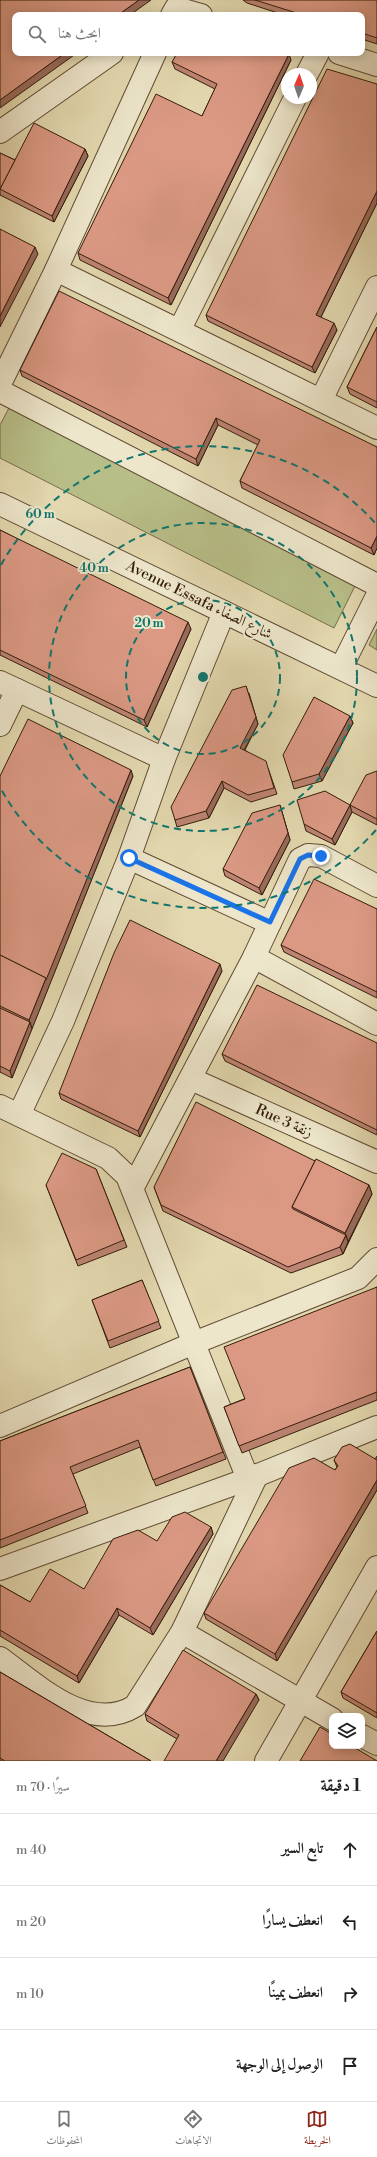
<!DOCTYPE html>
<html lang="ar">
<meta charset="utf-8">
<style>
body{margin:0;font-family:"Libre Bodoni",Amiri,serif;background:#f6f6f6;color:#222;direction:rtl}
.controls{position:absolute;right:12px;bottom:12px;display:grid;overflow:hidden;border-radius:8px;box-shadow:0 2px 10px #0003}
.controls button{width:36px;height:36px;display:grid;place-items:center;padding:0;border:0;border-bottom:1px solid #e0e0e0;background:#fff;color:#222;font:20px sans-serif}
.compass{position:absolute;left:281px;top:68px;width:36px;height:36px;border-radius:50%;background:#fff;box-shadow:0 2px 10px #0003;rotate:2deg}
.stop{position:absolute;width:12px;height:12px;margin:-9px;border:3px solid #1a73e8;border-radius:50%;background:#fff}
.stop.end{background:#1a73e8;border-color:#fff;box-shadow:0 1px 4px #0008}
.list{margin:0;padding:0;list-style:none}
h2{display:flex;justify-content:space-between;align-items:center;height:52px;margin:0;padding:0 16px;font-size:17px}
h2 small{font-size:13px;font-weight:400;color:#767676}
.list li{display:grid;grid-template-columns:26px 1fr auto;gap:12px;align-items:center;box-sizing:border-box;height:72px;padding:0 16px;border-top:1px solid #e0e0e0}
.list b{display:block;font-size:15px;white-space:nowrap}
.list em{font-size:13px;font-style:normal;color:#767676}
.icon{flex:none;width:22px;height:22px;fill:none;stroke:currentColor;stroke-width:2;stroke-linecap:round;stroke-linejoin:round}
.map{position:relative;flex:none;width:377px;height:1761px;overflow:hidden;direction:ltr}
.search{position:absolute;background:#fff;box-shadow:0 2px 10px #0003;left:12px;right:12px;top:12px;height:44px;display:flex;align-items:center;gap:10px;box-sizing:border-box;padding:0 14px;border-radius:8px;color:#767676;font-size:15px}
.sheet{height:340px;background:#fff}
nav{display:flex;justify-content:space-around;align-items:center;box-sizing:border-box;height:56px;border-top:1px solid #e0e0e0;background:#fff;font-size:11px;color:#767676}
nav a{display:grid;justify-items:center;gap:2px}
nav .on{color:#8f2418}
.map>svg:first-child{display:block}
.green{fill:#b8be88;stroke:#766d4a}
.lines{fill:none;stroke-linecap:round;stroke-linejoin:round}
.minor-casing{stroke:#604b34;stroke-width:24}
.minor{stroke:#ede6cb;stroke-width:22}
.wall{fill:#bc8472;stroke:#351c0b}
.shaded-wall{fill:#996b5c;stroke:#351c0b}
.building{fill:#db9984;stroke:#351c0b}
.route{stroke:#1a73e8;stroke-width:5}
.ring{fill:none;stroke:#0f766e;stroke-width:2;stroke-dasharray:7 5}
.labels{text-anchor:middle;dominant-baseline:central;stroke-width:4;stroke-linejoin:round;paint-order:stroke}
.street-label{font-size:15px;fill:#351c0b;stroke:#ede6cb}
.centre{fill:#0f766e;stroke:#ede6cb;stroke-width:2}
.ring-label{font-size:12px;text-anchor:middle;font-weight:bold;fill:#0f766e;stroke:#ede6cb;stroke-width:4;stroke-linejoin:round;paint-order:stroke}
</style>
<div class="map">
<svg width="377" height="1761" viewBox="0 0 377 1761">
<rect width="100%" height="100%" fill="#e3d8af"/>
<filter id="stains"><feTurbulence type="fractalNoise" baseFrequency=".005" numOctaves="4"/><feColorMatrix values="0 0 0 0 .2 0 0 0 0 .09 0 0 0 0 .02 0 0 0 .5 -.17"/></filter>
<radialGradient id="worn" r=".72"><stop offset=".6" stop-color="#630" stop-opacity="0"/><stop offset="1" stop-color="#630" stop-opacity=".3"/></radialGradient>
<g class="green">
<path d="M9 408 356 584 334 628 0 458V425Z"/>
<path d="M377 629V650L369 645Z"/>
</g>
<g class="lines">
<g class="minor-casing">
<g id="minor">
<path d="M172 15 176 8 201 15"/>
<path d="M339 53 377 65"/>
<path d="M307 74 318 53"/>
<path d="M0 132 112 53"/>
<path d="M56 270 377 428"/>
<path d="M180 329 295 98"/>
<path d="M0 384 56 270 155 53"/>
<path d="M0 391 377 585"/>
<path d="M321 400 377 287"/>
<path d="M0 504 377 686"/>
<path d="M341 668 377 596"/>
<path d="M0 682 164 759"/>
<path d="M0 725 17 690"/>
<path d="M129 858 270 923"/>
<path d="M254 957 377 1024"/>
<path d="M191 1079 377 1162"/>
<path d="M0 1106 108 1158 127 1176 248 1479"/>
<path d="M19 1115 63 1021 129 858 164 759 224 612"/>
<path d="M133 1187 254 957 300 859 308 855 321 856 377 886"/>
<path d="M0 1426 194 1343 358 1278 377 1259"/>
<path d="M0 1569 248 1479 377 1427"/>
<path d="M182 1632 332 1719"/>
<path d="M0 1658C36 1684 88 1735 135 1706L182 1632 257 1475"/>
<path d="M362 1736 377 1744"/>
<path d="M266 1761 377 1567"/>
</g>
</g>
<use href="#minor" class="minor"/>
</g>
<g class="wall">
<path d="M243 0H377V44L362 39V15H284L247 3Z"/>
<path d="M291 60 171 305 80 260 78 253 202 116 215 89 175 69 172 62Z"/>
<path d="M85 149 88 156 54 222 0 195V153L15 160Z"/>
<path d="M377 203 321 317 337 330 315 373 208 321 206 315Z"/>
<path d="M377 327V408L350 394 347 387Z"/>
<path d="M20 370 377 447V548L374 555 242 488 240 481 258 445 218 425 198 466 22 376Z"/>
<path d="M0 530 191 629 147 727 0 655Z"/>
<path d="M249 693 258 724 245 750 268 768 277 794 251 802 224 788 209 818 177 827 175 820Z"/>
<path d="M350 716 353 723 322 781 294 789 292 782Z"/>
<path d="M377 771V825L352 812 335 845 306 831 304 824 350 805Z"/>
<path d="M0 776H133L12 1078 0 1072Z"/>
<path d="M280 805 290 840 262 895 225 876 223 869Z"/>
<path d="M377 909V998L284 952 281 945Z"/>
<path d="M222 971 140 1137 61 1099 59 1093Z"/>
<path d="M377 1043V1135L225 1061 222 1054Z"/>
<path d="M315 1161 369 1185 372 1194 343 1254 291 1273 163 1211 154 1187Z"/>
<path d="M96 1169 127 1247 78 1266 46 1185Z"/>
<path d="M142 1280 161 1328 110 1348 92 1300Z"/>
<path d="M377 1287V1400L242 1453 224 1407 244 1399Z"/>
<path d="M190 1367 226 1459 156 1486 140 1447 73 1474 88 1513 0 1548V1441Z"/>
<path d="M377 1456V1490L277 1661 206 1619 204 1613 335 1470 337 1467 334 1460 375 1459Z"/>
<path d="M211 1527 213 1534 153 1635 119 1615 79 1683 0 1636V1585L30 1602 84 1589 157 1541Z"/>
<path d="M377 1631V1718L343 1698 341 1692Z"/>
<path d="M0 1672 151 1761H0Z"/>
<path d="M256 1694 259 1700 177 1739 147 1721 145 1714Z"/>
</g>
<g class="shaded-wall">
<path d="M139 0H151L130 15H118Z"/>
<path d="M65 53H77L0 108V100Z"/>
<path d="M289 54 291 60 171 305 168 298Z"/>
<path d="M85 149 88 156 54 222 52 216Z"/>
<path d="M377 191V203L319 321 316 315Z"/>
<path d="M35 247 38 254 0 327V316Z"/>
<path d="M334 323 337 330 315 373 312 367Z"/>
<path d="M216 418 218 425 198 466 196 459Z"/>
<path d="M377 536V548L374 555 371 548Z"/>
<path d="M188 622 191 629 147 727 144 720Z"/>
<path d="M246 686 258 724 242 754 240 748Z"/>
<path d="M350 716 353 723 322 781 319 774Z"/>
<path d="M131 770 133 776 32 1029 29 1020Z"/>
<path d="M222 781 224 788 209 818 206 811Z"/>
<path d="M280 805 290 840 262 895 259 888Z"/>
<path d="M350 805 352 812 335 845 332 839Z"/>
<path d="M220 964 222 971 140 1137 138 1131Z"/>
<path d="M30 1022 32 1029 12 1078 10 1071Z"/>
<path d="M369 1185 372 1194 348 1242 345 1233Z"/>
<path d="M346 1235 348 1242 343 1254 340 1247Z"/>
<path d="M377 1480V1490L277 1661 275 1654Z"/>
<path d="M211 1527 213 1534 153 1635 150 1628Z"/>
<path d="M117 1608 119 1615 79 1683 77 1676Z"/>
<path d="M256 1694 259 1700 223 1761H216Z"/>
</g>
<g class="building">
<path d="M0 0H139L118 15H15V53H65L0 100Z"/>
<path d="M255 0H377V38L362 33V15H303Z"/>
<path d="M177 53H286L289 54 168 298 78 253 156 94 202 116 217 84 172 62Z"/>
<path d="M327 69 377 84V191L316 315 334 323 312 367 206 315Z"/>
<path d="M34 123 85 149 52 216 0 189Z"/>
<path d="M0 153 15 160 0 189Z"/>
<path d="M0 229 35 247 0 316Z"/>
<path d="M59 291 377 447V536L371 548 240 481 260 440 216 418 196 459 20 370Z"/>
<path d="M377 327V402L347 387Z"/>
<path d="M0 530 188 622 144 720 0 650Z"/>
<path d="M246 686 256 717 240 748 266 761 274 788 248 795 222 781 206 811 175 820 171 807 232 690Z"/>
<path d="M314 697 350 716 319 774 292 782 283 755Z"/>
<path d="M28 719 131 770 46 980V978L0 955V776Z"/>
<path d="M377 771V819L350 805 366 775Z"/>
<path d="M325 791 350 805 332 839 304 824 297 800Z"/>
<path d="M280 805 288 833 259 888 223 869 252 813Z"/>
<path d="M314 879 377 909V992L281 945Z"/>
<path d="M130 920 220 964 138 1131 59 1093 114 953Z"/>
<path d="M0 955 46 978 29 1020 0 1006Z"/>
<path d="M257 985 377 1043V1130L222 1054Z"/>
<path d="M0 1008 30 1022 10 1071 0 1066Z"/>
<path d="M196 1102 315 1161 292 1207 293 1209 346 1235 340 1247 288 1267 161 1205 154 1187Z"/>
<path d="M62 1153 96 1169 124 1240 76 1260 46 1185Z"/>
<path d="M316 1159 369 1185 345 1233 292 1207Z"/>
<path d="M142 1280 159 1321 108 1341 92 1300Z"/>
<path d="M377 1287V1392L239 1446 224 1407 245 1399 224 1347Z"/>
<path d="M190 1367 223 1452 153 1480 138 1440 70 1467 86 1506 0 1540V1441Z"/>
<path d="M350 1444 377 1460V1480L275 1654 204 1613 289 1468 314 1458 335 1470 338 1466 334 1460 342 1447Z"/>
<path d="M185 1512 211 1527 150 1628 117 1608 77 1676 0 1630V1585L30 1602 50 1569 84 1589 113 1539 138 1530 157 1541 172 1517Z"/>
<path d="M377 1631V1713L341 1692Z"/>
<path d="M183 1650 256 1694 216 1761H164L179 1735 145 1714Z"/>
<path d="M0 1672 151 1761H5L0 1758Z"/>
<path d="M320 1727 332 1734V1746H352L377 1761H300Z"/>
</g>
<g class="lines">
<path class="route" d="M129 858 270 922 300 859 308 855 321 856"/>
</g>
<g class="ring">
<circle cx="203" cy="677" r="77"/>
<circle cx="203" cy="677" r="154"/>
<path d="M376 830A231 231 0 0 1 1 789M1 565A231 231 0 0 1 376 524"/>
</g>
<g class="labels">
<g class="street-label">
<text transform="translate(199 600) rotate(26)">Avenue Essafa شارع الصفاء</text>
<text transform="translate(284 1121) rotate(24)">Rue 3 زنقة</text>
</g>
</g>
<circle cx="203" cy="677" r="6" class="centre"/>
<g class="ring-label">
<text x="40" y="518">60 m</text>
<text x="94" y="572">40 m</text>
<text x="149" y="627">20 m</text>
</g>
<rect width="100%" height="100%" filter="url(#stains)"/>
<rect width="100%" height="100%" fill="url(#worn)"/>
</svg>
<div class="controls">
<button><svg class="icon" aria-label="layers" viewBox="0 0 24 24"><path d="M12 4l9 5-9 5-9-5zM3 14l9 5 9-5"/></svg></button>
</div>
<svg class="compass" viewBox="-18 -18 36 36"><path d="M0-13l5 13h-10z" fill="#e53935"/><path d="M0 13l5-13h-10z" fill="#767676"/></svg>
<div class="stop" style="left:129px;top:858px"></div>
<div class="stop end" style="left:321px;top:856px"></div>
<div class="search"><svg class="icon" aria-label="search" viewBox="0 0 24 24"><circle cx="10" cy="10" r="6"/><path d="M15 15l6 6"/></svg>ابحث هنا</div>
</div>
<section class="sheet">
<h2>1 دقيقة<small>سيرًا · 70 m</small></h2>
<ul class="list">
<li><svg class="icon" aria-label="ahead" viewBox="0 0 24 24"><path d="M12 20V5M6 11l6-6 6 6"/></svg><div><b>تابع السير</b></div><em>40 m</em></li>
<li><svg class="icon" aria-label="left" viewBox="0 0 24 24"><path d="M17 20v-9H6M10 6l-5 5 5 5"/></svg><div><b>انعطف يسارًا</b></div><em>20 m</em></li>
<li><svg class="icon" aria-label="right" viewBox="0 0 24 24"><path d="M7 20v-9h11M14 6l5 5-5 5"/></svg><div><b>انعطف يمينًا</b></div><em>10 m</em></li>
<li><svg class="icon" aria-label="arrive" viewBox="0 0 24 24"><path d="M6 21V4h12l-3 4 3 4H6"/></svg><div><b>الوصول إلى الوجهة</b></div></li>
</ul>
</section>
<nav>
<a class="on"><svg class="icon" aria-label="map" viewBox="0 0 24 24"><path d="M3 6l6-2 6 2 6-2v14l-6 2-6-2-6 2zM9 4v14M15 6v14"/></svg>الخريطة</a>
<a><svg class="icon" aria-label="directions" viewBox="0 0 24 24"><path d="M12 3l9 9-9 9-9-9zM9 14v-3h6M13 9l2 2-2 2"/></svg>الاتجاهات</a>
<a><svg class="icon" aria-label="saved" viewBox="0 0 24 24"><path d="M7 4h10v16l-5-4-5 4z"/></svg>المحفوظات</a>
</nav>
